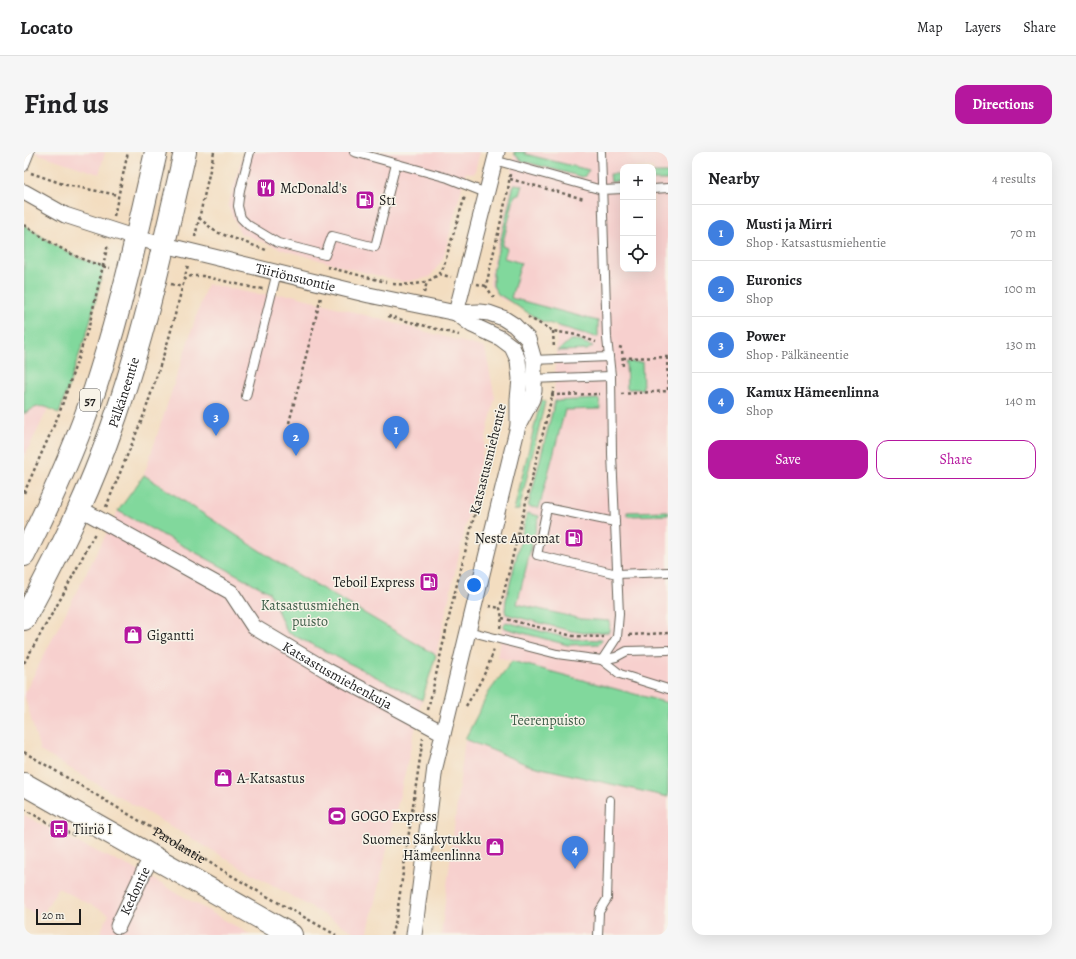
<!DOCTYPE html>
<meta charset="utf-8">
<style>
body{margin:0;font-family:Alegreya,serif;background:#f6f6f6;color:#202124}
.controls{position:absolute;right:12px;top:12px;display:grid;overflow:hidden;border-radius:8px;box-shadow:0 4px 16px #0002}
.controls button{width:36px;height:36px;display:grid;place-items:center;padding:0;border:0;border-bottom:1px solid #e0e0e0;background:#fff;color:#202124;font:20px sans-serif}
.scale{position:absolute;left:12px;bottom:10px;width:45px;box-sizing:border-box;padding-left:4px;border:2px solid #1c1c1c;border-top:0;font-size:11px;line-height:14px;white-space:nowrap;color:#1c1c1c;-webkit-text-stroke:3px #f7f3e8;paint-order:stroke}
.you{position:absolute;left:450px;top:433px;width:14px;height:14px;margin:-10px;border:3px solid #fff;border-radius:50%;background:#1a73e8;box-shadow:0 0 0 6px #1a73e833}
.badge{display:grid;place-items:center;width:26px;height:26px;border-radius:50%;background:#b5179e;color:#fff;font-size:13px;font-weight:700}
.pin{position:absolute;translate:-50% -33px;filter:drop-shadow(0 1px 2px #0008)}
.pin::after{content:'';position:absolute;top:21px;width:14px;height:12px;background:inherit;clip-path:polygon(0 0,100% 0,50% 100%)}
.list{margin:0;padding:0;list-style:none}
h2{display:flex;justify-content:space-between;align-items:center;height:52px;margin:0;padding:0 16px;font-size:17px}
h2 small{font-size:13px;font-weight:400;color:#757577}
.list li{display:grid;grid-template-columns:26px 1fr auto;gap:12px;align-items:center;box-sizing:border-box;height:56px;padding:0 16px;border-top:1px solid #e0e0e0}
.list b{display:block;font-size:15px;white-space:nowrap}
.list p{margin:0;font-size:13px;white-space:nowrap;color:#757577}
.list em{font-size:13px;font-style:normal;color:#757577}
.actions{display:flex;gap:8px;padding:12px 16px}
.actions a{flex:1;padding:9px 0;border:1px solid #b5179e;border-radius:12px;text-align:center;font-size:14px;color:#b5179e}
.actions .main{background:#b5179e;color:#fff}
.icon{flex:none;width:22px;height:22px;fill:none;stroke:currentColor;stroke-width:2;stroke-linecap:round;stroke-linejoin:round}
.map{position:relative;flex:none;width:644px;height:783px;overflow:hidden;border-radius:12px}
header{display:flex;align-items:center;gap:24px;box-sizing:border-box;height:56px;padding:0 20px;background:#fff;border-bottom:1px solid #e0e0e0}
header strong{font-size:19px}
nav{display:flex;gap:22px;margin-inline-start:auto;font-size:14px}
.intro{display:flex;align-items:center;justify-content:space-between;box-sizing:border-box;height:96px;padding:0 24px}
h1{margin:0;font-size:28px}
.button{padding:10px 18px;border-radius:12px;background:#b5179e;color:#fff;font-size:14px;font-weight:700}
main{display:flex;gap:24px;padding:0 24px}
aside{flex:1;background:#fff;border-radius:12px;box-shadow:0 4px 16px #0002}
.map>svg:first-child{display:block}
.built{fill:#f7d0ce;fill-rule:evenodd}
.green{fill:#81d89c;stroke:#4e7a5c}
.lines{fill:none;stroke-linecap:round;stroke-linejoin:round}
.service-casing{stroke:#676055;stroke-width:10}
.minor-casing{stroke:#676055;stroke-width:17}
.secondary-casing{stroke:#676055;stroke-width:24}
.primary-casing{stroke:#676055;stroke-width:24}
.path{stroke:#676055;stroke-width:2.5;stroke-dasharray:3 3;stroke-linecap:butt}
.service{stroke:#fff;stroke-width:8}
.minor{stroke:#fff;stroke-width:15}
.secondary{stroke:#fff;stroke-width:22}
.primary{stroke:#fff;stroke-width:22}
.labels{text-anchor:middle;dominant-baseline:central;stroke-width:3;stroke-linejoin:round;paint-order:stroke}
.shield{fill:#f7f3e8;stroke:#5e5c59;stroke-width:1}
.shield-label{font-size:13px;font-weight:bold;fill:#1c1c1c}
.poi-label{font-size:14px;fill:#1c1c1c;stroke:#f7f3e8;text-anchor:start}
.street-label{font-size:14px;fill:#1c1c1c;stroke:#f7f3e8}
.park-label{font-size:14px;fill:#3f5e49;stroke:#f7f3e8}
</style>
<header>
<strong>Locato</strong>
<nav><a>Map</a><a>Layers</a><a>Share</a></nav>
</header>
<div class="intro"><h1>Find us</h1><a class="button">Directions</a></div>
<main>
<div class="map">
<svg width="644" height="783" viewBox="0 0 644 783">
<rect width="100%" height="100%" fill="#f7f3e8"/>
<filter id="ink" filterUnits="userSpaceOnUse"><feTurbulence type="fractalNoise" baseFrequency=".025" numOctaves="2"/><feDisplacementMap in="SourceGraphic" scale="8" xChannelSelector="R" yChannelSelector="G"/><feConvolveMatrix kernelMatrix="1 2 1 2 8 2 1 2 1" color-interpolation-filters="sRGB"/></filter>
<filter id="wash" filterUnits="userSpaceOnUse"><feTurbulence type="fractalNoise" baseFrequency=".012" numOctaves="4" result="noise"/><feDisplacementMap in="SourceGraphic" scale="16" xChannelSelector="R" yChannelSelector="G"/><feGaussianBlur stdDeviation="0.9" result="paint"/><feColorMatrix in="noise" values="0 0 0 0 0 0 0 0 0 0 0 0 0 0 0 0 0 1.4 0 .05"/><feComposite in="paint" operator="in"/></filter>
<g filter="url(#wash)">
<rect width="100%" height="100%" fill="#f3ddc0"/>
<g class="built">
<path d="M9 0H81L75 22Z"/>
<path d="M220 0H456L450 22 442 20 419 107 406 125 380 130 331 118 260 98 216 81 204 54Z"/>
<path d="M490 0H644V551L473 505 480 462 479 453 530 247 533 183V170L477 147 466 133 467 118 487 35ZM599 15H629V117H599Z"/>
<path d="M183 132 232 142 268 143 461 196 471 246 412 503 261 415 120 323Z"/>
<path d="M11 255H25L0 305V262Z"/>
<path d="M94 359 245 440 263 480 398 548 343 783H335L16 599 0 542Z"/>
<path d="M441 587 504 613 644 645V783H417Z"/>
<path d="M0 663 43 686 109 716 227 783H75L85 762 34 736 17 765 0 756Z"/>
</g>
<g class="green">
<path d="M490 0H502L501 2 565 18 561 24 558 25 498 9 491 3Z"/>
<rect x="629" y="21" width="15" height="7"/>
<path d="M586 22H599V29L587 30Z"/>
<path d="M490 32 499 33 496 43H491L478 94 483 96 480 106 497 111 487 146 574 169V184L572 185 517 169 474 142 469 134V119Z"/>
<path d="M0 73 31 93 55 106 80 115 65 174 35 262C20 252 15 252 0 262Z"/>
<path d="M546 188H552L569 194 563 198 534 199Z"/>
<path d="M602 210H618L619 237H603Z"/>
<path d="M517 247 521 250 495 358H490Z"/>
<path d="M575 247 576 257 541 258 515 356 504 355 531 249Z"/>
<path d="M120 323 261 415 412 503 398 548 263 480 245 440 94 359Z"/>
<path d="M644 359V363L603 364V360Z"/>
<path d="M503 361 515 364 493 452 558 467 586 469 585 480 560 481 547 479 482 462 481 458 482 448Z"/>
<path d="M482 470 547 487 579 488 575 492 544 493 484 477 479 475 480 472Z"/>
<path d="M488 509 644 551V645L504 613 441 587 465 540Z"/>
</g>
</g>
<g filter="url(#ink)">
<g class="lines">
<g class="service-casing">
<g id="service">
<path d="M226 0 216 38 214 54 217 66 224 73 254 91 301 103 308 84 351 95 372 12"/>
<path d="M330 0 424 26 462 41"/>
<path d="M577 0 583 186 587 224 588 302 595 462 593 485 578 508"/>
<path d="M470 8 578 38 599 37"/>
<path d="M0 15 6 0"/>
<path d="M629 37 644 36"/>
<path d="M508 208 585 205"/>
<path d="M507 227 587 224"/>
<path d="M222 244 253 120"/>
<path d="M591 370 523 356 513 403 593 422 644 420"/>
<path d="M444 479 533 502 578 508 596 522 644 537"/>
<path d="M578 508 592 505 603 499 644 498"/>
<path d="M574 783 575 760 583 747 586 648"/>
</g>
</g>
<g class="minor-casing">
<g id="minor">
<path id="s2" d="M0 40 41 63 112 86 345 143 432 161 455 160 465 161 479 166 490 173 504 187 510 208V239L508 247 494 274 411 615 390 783"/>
<path d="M432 161 473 0"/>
<path d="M432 161 448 173 476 186 488 195 494 208 496 227 494 247V272"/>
<path id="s3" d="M55 356 207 440 230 475 304 519 419 581"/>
<path id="s4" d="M94 774 121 717 129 704"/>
</g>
</g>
<g class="secondary-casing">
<path id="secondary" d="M0 632 267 783"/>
</g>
<g class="primary-casing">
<g id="primary">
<path d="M0 403C29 345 57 284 76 221 99 149 115 74 132 0"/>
<path id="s5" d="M0 467C34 405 65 341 88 275 120 185 140 92 161 0"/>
</g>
</g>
<g class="path">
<path d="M7 21 42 33 94 43"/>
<path d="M486 27 560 47"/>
<path d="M90 64 104 0"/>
<path d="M175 66 192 80 242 98"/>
<path d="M0 73C27 91 54 109 86 116"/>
<path d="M171 85 190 0"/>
<path d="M303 115 362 130"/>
<path d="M415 122 427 125"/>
<path d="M160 128 167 124H179L230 136 239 137"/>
<path d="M147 132 158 135"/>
<path d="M369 132C387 133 408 134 419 116L441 44"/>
<path d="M453 132 462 134"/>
<path d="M400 141 403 130"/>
<path d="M470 146 462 134 484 38 486 22"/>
<path d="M364 164 435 183"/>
<path d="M504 165 529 179 552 183 572 190"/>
<path d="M529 179 530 197"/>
<path d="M595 195 598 196 599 215"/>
<path d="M643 205 644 239"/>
<path d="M599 206 644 205"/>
<path d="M597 242 644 239"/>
<path d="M527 243 576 242"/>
<path d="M265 271 297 145"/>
<path d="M0 341 35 262 65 174 84 92"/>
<path d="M82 355 121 260 145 186 164 113"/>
<path d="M465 454 476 456"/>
<path d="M478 466 549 484 580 485"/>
<path d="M476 476 478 466 476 456 530 236"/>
<path d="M605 483 644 481"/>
<path d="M0 511 41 439 71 381"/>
<path d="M442 554C453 536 464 518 470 497"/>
<path d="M404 558 429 448 478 254"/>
<path id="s1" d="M0 600 230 737 312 783"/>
<path d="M0 657 35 677 52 684"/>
<path d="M367 783 372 768 399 586"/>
</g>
<use href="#service" class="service"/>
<use href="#minor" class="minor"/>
<use href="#secondary" class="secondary"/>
<use href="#primary" class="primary"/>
</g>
</g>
<defs>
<g id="restaurant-square" transform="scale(1)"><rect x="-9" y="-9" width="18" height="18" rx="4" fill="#b5179e" stroke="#f7f3e8"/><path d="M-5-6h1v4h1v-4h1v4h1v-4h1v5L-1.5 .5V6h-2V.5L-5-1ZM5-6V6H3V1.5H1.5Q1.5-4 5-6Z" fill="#fff"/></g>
<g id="fuel-square" transform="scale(1)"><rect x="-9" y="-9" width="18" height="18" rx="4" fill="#b5179e" stroke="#f7f3e8"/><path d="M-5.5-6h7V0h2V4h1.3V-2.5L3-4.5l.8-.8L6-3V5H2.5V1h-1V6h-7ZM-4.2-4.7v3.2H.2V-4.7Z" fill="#fff"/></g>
<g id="shop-square" transform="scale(1)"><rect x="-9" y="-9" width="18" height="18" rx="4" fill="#b5179e" stroke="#f7f3e8"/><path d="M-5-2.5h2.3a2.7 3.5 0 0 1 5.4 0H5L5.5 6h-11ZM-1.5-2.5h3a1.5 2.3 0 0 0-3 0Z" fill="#fff"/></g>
<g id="stadium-square" transform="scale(1)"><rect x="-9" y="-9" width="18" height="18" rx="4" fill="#b5179e" stroke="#f7f3e8"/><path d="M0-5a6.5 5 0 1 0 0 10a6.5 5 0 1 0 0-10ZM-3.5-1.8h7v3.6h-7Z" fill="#fff"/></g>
<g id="bus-square" transform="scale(1)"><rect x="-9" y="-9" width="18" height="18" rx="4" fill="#b5179e" stroke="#f7f3e8"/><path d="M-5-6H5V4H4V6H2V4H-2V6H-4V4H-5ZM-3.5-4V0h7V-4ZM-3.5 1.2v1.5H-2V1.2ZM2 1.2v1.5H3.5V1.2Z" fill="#fff"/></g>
</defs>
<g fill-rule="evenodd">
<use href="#restaurant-square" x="242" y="36"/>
<use href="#fuel-square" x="341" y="48"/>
<use href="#fuel-square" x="550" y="386"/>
<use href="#fuel-square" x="405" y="430"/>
<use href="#shop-square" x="109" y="483"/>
<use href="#shop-square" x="199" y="626"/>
<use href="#stadium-square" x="313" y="664"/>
<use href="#bus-square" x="35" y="677"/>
<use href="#shop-square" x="471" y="695"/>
</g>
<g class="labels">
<rect class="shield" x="56" y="237" width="20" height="22" rx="3"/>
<g class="shield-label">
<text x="66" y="248">57</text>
</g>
<g class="poi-label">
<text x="256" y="36">McDonald's</text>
<text x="355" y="48">St1</text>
<text x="536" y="386" text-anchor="end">Neste Automat</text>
<text x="391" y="430" text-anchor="end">Teboil Express</text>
<text x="123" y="483">Gigantti</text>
<text x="213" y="626">A-Katsastus</text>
<text x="327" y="664">GOGO Express</text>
<text x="49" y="677">Tiiriö I</text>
<text x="457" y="687" text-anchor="end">Suomen Sänkytukku<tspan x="457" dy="16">Hämeenlinna</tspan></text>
</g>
<g class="street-label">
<text stroke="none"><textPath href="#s2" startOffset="286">Tiiriönsuontie</textPath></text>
<text stroke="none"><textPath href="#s5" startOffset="248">Pälkäneentie</textPath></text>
<text transform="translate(464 307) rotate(-76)">Katsastusmiehentie</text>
<text stroke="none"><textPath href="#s3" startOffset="312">Katsastusmiehenkuja</textPath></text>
<text stroke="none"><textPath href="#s1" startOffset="181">Parolantie</textPath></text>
<text stroke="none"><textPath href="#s4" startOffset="39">Kedontie</textPath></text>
</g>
<g class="park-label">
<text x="286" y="453">Katsastusmiehen<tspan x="286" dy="16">puisto</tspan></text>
<text x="524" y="568">Teerenpuisto</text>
</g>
</g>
</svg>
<div class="controls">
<button>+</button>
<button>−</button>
<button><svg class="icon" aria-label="locate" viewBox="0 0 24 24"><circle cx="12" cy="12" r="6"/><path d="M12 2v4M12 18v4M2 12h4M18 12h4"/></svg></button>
</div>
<div class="scale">20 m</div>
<div class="you"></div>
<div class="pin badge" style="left:372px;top:297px;background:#3f7fe0">1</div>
<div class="pin badge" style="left:272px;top:304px;background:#3f7fe0">2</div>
<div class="pin badge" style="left:192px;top:284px;background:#3f7fe0">3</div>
<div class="pin badge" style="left:551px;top:717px;background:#3f7fe0">4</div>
</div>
<aside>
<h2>Nearby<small>4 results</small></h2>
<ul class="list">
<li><span class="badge" style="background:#3f7fe0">1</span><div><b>Musti ja Mirri</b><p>Shop · Katsastusmiehentie</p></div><em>70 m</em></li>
<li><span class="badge" style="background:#3f7fe0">2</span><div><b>Euronics</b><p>Shop</p></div><em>100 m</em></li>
<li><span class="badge" style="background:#3f7fe0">3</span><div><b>Power</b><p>Shop · Pälkäneentie</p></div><em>130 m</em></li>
<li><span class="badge" style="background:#3f7fe0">4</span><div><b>Kamux Hämeenlinna</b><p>Shop</p></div><em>140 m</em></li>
</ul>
<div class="actions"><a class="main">Save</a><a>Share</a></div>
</aside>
</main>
